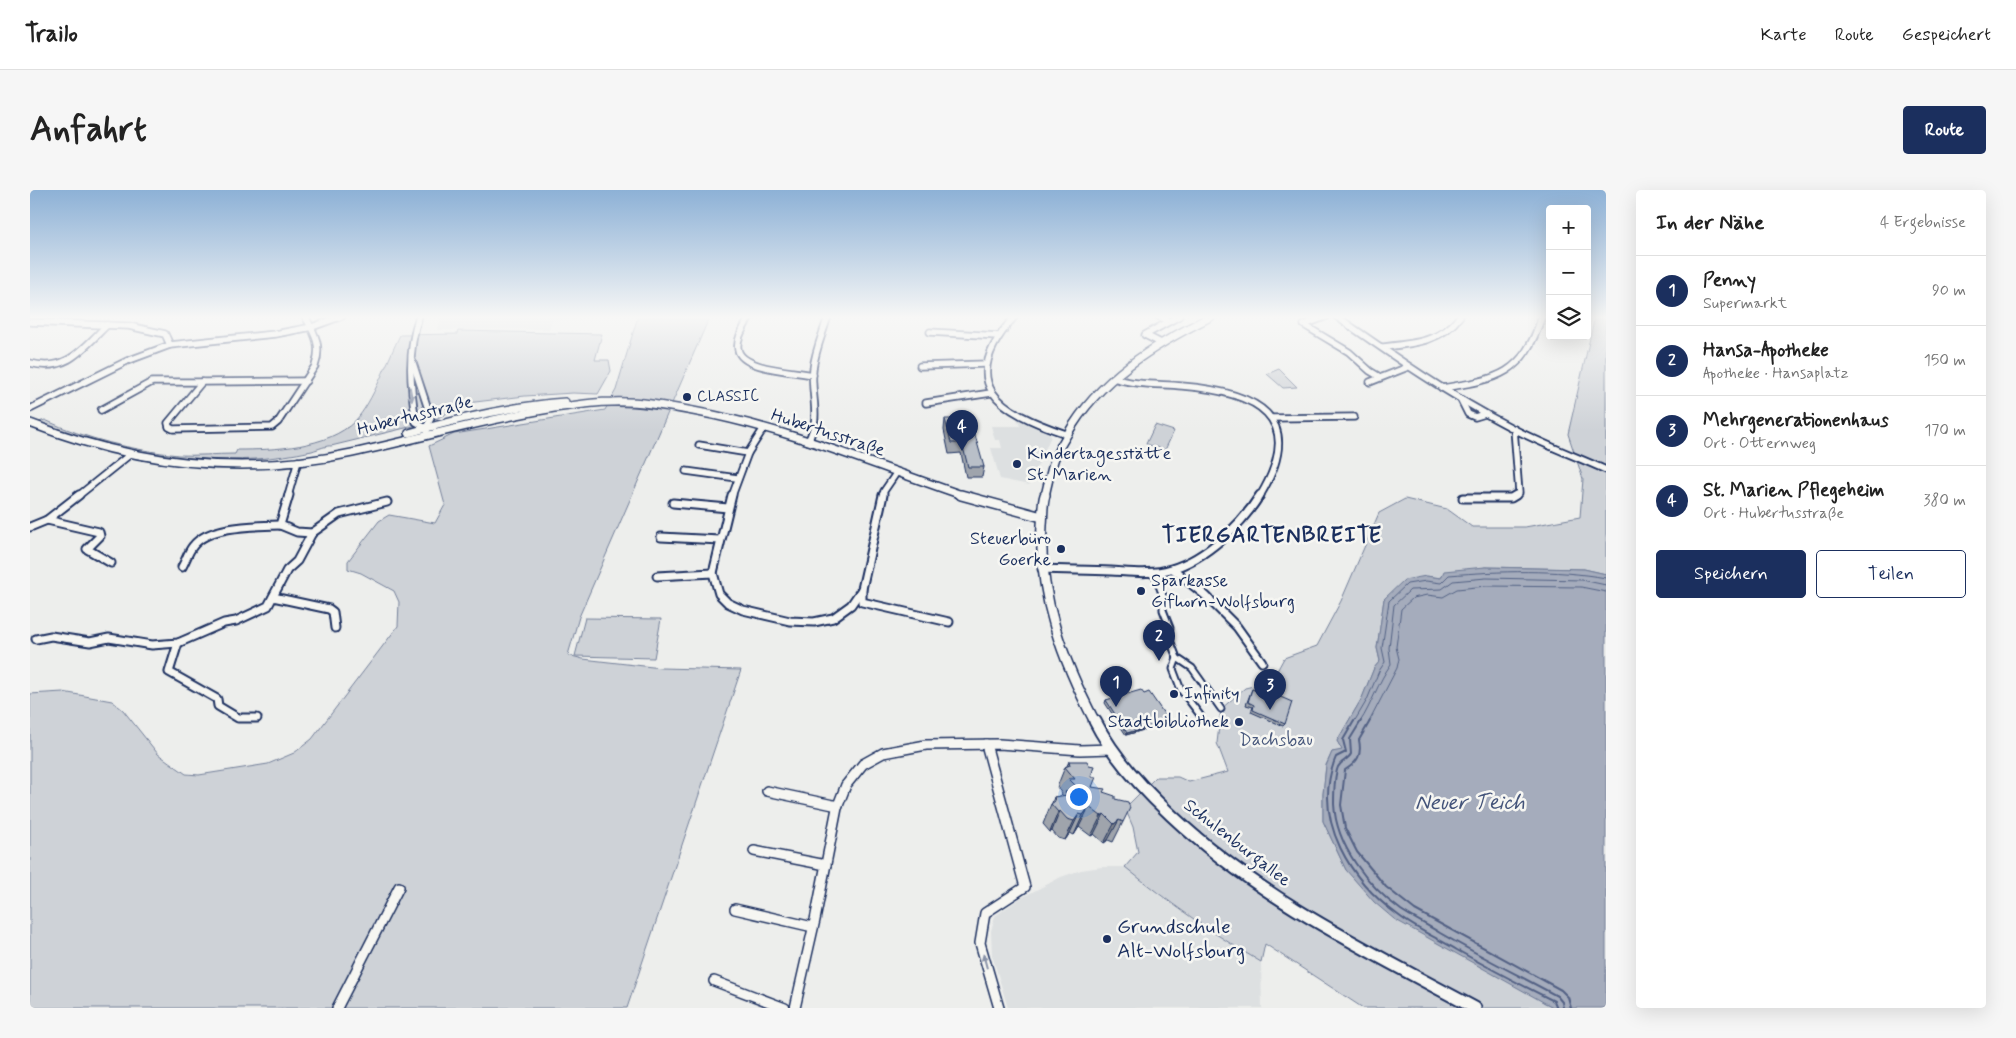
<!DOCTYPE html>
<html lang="de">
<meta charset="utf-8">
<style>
body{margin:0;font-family:Mynerve,sans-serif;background:#f6f6f6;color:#222}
.controls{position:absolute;right:15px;top:15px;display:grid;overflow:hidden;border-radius:5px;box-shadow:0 5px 20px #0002}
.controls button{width:45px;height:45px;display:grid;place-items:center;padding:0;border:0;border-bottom:1px solid #e0e0e0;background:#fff;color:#222;font:25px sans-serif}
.you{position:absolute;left:1048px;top:606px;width:18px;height:18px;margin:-12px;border:4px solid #fff;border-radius:50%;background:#1a73e8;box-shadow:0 0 0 8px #1a73e833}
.badge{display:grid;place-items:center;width:32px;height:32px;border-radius:50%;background:#1b2f5e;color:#fff;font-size:16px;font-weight:700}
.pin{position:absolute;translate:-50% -41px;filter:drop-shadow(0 1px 2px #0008)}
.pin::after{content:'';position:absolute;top:26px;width:18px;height:15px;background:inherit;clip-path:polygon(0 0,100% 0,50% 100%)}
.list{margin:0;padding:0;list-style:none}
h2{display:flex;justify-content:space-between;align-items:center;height:65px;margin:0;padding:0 20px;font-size:21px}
h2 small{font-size:16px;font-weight:400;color:#767676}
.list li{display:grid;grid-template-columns:32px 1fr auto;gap:15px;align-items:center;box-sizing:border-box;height:70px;padding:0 20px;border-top:1px solid #e0e0e0}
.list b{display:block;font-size:19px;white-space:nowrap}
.list p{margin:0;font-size:16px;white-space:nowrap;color:#767676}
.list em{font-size:16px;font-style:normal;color:#767676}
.actions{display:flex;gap:10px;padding:15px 20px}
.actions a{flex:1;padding:11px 0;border:1px solid #1b2f5e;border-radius:5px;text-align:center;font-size:18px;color:#1b2f5e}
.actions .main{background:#1b2f5e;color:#fff}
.icon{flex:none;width:28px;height:28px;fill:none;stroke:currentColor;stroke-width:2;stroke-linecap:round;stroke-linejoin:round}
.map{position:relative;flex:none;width:1576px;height:818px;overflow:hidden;border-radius:5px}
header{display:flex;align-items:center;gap:30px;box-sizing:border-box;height:70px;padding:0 25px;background:#fff;border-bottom:1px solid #e0e0e0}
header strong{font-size:24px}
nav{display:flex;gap:28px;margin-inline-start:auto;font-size:18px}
.intro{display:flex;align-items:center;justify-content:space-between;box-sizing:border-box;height:120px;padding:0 30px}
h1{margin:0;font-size:35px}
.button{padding:12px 22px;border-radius:5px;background:#1b2f5e;color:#fff;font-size:18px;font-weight:700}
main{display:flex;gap:30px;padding:0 30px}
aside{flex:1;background:#fff;border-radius:5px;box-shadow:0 5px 20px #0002}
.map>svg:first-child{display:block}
.built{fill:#dde0e1}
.green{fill:#ced2d7;stroke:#74809a}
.water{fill:#a5acbc;stroke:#6e7a96}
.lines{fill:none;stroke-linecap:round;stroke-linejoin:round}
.shore-far1{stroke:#526184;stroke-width:1}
.shore{stroke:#526184;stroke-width:2}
.pedestrian-casing{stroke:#1b2f5e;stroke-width:9}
.minor-far2-casing{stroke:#1b2f5e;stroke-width:9}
.minor-far1-casing{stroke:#1b2f5e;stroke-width:11}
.minor-casing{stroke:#1b2f5e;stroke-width:12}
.tertiary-far2-casing{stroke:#1b2f5e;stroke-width:10}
.tertiary-far1-casing{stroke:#1b2f5e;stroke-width:12}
.tertiary-casing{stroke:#1b2f5e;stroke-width:15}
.pedestrian{stroke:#f6f6f2;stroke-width:5}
.minor-far2{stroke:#f6f6f2;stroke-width:5.5}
.minor-far1{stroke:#f6f6f2;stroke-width:7}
.minor{stroke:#f6f6f2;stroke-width:9}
.tertiary-far2{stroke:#f6f6f2;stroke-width:7}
.tertiary-far1{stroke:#f6f6f2;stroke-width:9}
.tertiary{stroke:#f6f6f2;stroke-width:11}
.wall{fill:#9fa4ac;stroke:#1b2f5e}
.shaded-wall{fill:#82868c;stroke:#1b2f5e}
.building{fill:#b9bfc8;stroke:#1b2f5e}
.oneway{fill:#8892a8}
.poi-dot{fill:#1b2f5e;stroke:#f6f6f2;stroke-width:2}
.labels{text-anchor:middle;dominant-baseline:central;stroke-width:5;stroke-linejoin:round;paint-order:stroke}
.far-poi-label{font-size:15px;fill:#1b2f5e;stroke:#f6f6f2;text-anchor:start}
.street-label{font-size:18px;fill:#1b2f5e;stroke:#f6f6f2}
.poi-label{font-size:18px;fill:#1b2f5e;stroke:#f6f6f2;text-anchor:start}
.park-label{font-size:18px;fill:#48587c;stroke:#f6f6f2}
.near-poi-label{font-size:21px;fill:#1b2f5e;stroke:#f6f6f2;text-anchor:start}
.district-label{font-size:22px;font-weight:bold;letter-spacing:1px;fill:#1b2f5e;stroke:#f6f6f2}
.near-water-label{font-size:22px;font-style:italic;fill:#44547a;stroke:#f6f6f2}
</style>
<header>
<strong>Trailo</strong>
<nav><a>Karte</a><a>Route</a><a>Gespeichert</a></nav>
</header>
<div class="intro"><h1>Anfahrt</h1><a class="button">Route</a></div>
<main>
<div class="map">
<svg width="1576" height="818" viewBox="0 0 1576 818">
<rect width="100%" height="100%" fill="#edeeec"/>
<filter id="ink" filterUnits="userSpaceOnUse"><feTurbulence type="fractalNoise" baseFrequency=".02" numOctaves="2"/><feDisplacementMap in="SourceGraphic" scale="10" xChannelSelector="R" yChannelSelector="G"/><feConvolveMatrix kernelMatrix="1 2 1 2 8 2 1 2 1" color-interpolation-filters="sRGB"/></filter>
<g filter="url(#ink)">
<g class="built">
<path d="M412 126H551L549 130H522L519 139 407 140Z"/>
<path d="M989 228 1017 241 1021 246 999 295 970 289 961 258H972L970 250H965L961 236H990L987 229Z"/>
<path d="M1072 677H1095L1140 713 1204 756 1231 772 1232 818H978L962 765 961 741 965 726 989 709 1031 687 1051 680Z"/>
</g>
<g class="green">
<path d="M608 126H680L549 427 538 465 553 469 631 478 711 480 597 818H0V504L33 502 82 511 93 520 128 564 156 584 169 585 238 574 264 563 282 549 368 436 369 412 364 401 331 383 318 379V371L349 331 359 325 405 333 415 315 399 256 424 244 575 220 586 200Z"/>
<path d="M1565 126H1576V384L1554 379 1455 377 1411 388 1396 386 1354 409 1347 458 1350 471 1344 478 1332 508 1307 551 1313 561 1302 562 1296 575 1293 604V631L1316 680 1515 813 1526 818H1333L1235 754 1231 772C1183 744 1138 712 1095 677L1108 662 1103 637 1095 618 1126 587H1148L1159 592 1198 582 1187 553 1191 519 1215 498 1241 492 1254 468 1287 456 1311 411 1349 323 1375 309 1417 319 1442 337H1495L1550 327 1553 289 1538 244Z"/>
<path d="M428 141 572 144 565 170H579L581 181 568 204 543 203 495 206 437 213 400 232 301 256C298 255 288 259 282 261 263 265 244 268 225 269 152 273 77 261 9 232L15 230C56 249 102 260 148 265 166 266 186 264 205 264L207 260C243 260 298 258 325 231 343 212 358 169 370 145L427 144Z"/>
<path d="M1249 179 1267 197 1253 198 1237 184Z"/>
<path d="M1125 235 1144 241 1135 260 1116 254Z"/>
<path d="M555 428 631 429 624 468 545 466Z"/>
</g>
<path class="water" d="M1455 377 1554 379 1576 384V818H1526L1515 813 1364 729 1344 712 1316 680 1293 631V604L1296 576 1302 562 1312 560 1307 551 1332 508 1344 478 1350 471 1347 458 1354 409 1374 390 1396 386 1411 388 1414 381Z"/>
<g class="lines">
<g class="shore-far1">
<path d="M1324 532 1337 510 1349 481 1355 472 1352 458 1359 411 1377 394 1396 391 1411 393 1419 385C1470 381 1525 379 1576 388"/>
<path d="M1330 532C1342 514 1348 492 1361 474L1359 458 1364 415 1380 400 1412 399 1423 391 1456 388 1552 390 1576 395"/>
<path d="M1339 532 1367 478 1369 469 1366 457 1371 419 1383 408 1397 405 1413 407 1427 399 1456 396 1551 397 1576 402"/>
</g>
<g class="shore">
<path d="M1324 531 1313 550 1316 562 1306 567 1304 572C1283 632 1321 691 1368 725 1386 739 1407 748 1427 760 1459 778 1491 795 1524 811L1527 818"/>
<path d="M1331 531 1320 549 1321 564C1318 570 1311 571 1308 577 1304 587 1304 603 1304 614 1306 656 1338 696 1371 720 1383 728 1397 735 1410 743 1448 765 1488 785 1527 806L1532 812 1533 818"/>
<path d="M1340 531 1329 550C1332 565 1328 572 1315 580L1311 615 1315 638 1327 662 1356 697 1385 720 1531 800 1538 807 1541 818"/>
</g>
<g class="pedestrian-casing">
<g id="pedestrian">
<path d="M1121 384 1125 385 1133 406V420L1140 438 1138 445 1147 468 1162 478 1191 519"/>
<path d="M1147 468 1143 479 1151 500 1170 525"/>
</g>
</g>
<g class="minor-far2-casing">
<g id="minor-far2">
<path d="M389 126C377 162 380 195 386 232L396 238 397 241"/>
<path d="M720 126C715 136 706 148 708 159 711 180 766 181 783 185"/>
<path d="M985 126C924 195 969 221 1036 244"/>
<path d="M1128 126 1139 131"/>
<path d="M1297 126 1274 135 1319 162 1340 181 1350 187"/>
<path d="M1306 126C1363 166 1420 206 1482 238 1512 254 1545 266 1576 280"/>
<path d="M0 132 99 136 135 144 140 155"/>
<path d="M900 142 969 146"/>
<path d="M1131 153 1115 145 1149 126"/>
<path d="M1352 157C1382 154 1412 152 1430 126"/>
<path d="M382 170 401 228 396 238"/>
<path d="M0 173C37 183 53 158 77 135"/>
<path d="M890 176 956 174"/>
<path d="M1083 188C1105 195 1129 194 1152 196 1226 202 1278 226 1230 306"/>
<path d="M172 192 276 191"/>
<path d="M1340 192 1378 177"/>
<path d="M1412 198C1469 189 1493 185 1512 126"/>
<path d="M1431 210 1438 224 1445 227 1455 224"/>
<path d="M896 213 961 203"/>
<path d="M0 219 97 171 140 155 245 144 282 137 312 126"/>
<path d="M71 220 122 192H172L138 233 139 237 143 239 242 237 248 232 285 176C292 156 285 144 275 126"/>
<path d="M1242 228 1324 227"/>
<path d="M1484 239 1489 303 1484 306"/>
<path d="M778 251C792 227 780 204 783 179 785 161 793 143 798 126"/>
<path d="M669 255 718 263"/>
<path d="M656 281 707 288"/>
<path d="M48 306 98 266"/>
<path d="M258 306 268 271"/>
<path d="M702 306 718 263 734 238"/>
<path d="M853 306 854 301 867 282"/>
</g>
</g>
<g class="minor-far1-casing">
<g id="minor-far1">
<path d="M259 305 250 335 267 342 282 343"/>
<path d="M702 305 683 383 689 404 698 413 713 420 760 431 784 432 803 428 821 415 832 399 853 305"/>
<path d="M1433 308H1481L1486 305"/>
<path d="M643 313 698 318"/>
<path d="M17 330 69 342 70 346 57 359 81 373"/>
<path d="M0 337 17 330 49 305"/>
<path d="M631 347 690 350"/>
<path d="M152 377C156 370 158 362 163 356 179 335 226 336 250 335"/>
<path d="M1012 379C1035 380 1058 380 1081 381 1100 382 1122 385 1141 379 1176 369 1212 334 1230 305"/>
<path d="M1143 379 1176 406 1207 437 1232 472"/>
<path d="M627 386 683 383"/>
<path d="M832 399V412L919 432"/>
<path d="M243 407 299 419 303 422 305 438"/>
<path d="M6 449 21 446 60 452 79 448 122 455 148 453 194 433 206 431 238 416 257 380 267 371 282 343 309 324 357 312"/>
<path d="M148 453 139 482 187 509 188 516 208 528H227"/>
</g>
</g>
<g class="minor-casing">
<g id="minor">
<path d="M956 554 995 697 955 723 950 753 969 818"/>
<path d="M737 601 808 616"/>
<path d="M724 661 796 675"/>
<path d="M705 719 783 737"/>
<path d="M684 791 755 818"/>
<path d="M307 818 369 697"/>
<path d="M765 818 785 730 807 618 816 595 833 574 853 563 896 555 969 554 1050 560 1082 559"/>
</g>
</g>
<g class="tertiary-far2-casing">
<g id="tertiary-far2">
<path d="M0 233C104 274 212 287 322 263 388 249 452 230 519 219 540 216 561 212 582 212 609 211 637 216 663 221 757 238 844 275 935 306"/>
<path d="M379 243C430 228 482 216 535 212"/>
<path d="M1015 306C1018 293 1021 278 1026 265 1029 258 1033 252 1037 245 1069 188 1124 155 1182 126"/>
</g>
</g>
<g class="tertiary-far1-casing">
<g id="tertiary-far1">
<path d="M931 305 1012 327"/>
<path d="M1015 305C1012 314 1013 325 1012 335 1008 406 1033 471 1065 532"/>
</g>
</g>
<g class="tertiary-casing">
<path id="tertiary" d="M1065 531C1083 567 1112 598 1141 625 1230 709 1339 761 1445 818"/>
</g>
<use href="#pedestrian" class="pedestrian"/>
<use href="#minor-far2" class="minor-far2"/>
<use href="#minor-far1" class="minor-far1"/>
<use href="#minor" class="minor"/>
<use href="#tertiary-far2" class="tertiary-far2"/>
<use href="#tertiary-far1" class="tertiary-far1"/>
<use href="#tertiary" class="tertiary"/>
</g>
<g class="wall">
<path d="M915 229 934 245 954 277 952 287H936L931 263 919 264 914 240Z"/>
<path d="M1222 499 1237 506 1239 502 1255 534 1253 536 1221 522 1223 517 1216 515Z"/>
<path d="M1114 504 1139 531 1138 533 1096 545 1075 513 1076 510Z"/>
<path d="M1039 571 1061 587 1062 597 1085 609 1093 632 1083 652 1078 650 1074 653 1064 644 1061 646 1049 637 1044 645 1040 643 1035 650 1028 648 1022 641 1020 642 1013 634 1021 614 1022 613 1024 607 1031 606 1032 604 1027 597 1035 577 1037 576Z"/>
</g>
<g class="shaded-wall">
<path d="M1139 531 1138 533 1096 545 1097 543Z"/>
<path d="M1059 617 1049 637 1044 645 1053 625Z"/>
<path d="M1030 621 1022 641 1020 642 1028 622Z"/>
<path d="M1049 624 1040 643 1035 650 1044 631Z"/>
<path d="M1074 624 1064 644 1061 646 1071 626Z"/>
<path d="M1089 630 1078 650 1074 653 1084 634Z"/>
</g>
<g class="building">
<path d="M915 229H931L934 245H945L954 277H938L932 253H921Z"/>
<path d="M1222 499 1238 506 1239 502 1262 512 1255 534 1223 520 1224 515 1218 512Z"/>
<path d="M1111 500 1114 504 1119 502 1139 531 1097 543 1076 510Z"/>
<path d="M1039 571H1057L1059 575 1064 576 1061 587H1066L1062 597 1075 599 1073 602 1085 606V609L1098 612 1100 618 1093 632 1089 630 1084 634 1074 624 1071 626 1059 617 1053 625 1049 624 1044 631 1037 629 1030 621 1028 622 1021 614 1025 611 1024 607 1037 605 1035 602 1047 597 1039 589H1045L1035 577 1040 575Z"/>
</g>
<defs><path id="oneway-solid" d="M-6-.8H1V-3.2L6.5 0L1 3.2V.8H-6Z" transform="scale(1.25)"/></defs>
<g class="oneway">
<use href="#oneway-solid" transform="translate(381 204) rotate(80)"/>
<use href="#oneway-solid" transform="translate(955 771) rotate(-105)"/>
</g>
</g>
<linearGradient id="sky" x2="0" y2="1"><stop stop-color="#8db1d6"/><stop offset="0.53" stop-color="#f7f7f6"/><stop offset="1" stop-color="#f7f7f6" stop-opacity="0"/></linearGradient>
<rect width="1576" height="240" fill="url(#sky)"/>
<g class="poi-dot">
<circle cx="657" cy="207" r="5"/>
<circle cx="987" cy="274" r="5"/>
<circle cx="1031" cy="359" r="5"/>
<circle cx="1111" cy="401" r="5"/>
<circle cx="1144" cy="504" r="5"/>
<circle cx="1209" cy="532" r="5"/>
<circle cx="1077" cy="749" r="5"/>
</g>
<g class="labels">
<g class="far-poi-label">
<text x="667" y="207">CLASSIC</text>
</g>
<g class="street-label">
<text transform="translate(385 226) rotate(-14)">Hubertusstraße</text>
<text transform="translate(798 243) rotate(18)">Hubertusstraße</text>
<text transform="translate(1207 653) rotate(38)">Schulenburgallee</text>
</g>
<g class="poi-label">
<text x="997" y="264">Kindertagesstätte<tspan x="997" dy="21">St. Marien</tspan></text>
<text x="1021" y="349" text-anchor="end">Steuerbüro<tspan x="1021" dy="21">Goerke</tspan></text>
<text x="1121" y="391">Sparkasse<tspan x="1121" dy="21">Gifhorn-Wolfsburg</tspan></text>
<text x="1154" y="504">Infinity</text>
<text x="1199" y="532" text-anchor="end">Stadtbibliothek</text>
</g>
<g class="park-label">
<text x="1246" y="550">Dachsbau</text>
</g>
<g class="near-poi-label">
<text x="1087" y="737">Grundschule<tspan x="1087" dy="24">Alt-Wolfsburg</tspan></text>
</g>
<g class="district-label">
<text x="1242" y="346">TIERGARTENBREITE</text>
</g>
<g class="near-water-label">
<text x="1440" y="613">Neuer Teich</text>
</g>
</g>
</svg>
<div class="controls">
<button>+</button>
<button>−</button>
<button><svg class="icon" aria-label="layers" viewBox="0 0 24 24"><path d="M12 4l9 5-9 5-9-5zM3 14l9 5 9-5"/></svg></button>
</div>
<div class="you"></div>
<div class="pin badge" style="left:1086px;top:517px">1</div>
<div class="pin badge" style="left:1129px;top:471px">2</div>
<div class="pin badge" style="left:1240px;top:520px">3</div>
<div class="pin badge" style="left:932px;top:261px">4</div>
</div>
<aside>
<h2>In der Nähe<small>4 Ergebnisse</small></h2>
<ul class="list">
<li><span class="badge">1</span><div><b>Penny</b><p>Supermarkt</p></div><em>90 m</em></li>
<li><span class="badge">2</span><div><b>Hansa-Apotheke</b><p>Apotheke · Hansaplatz</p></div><em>150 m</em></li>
<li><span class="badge">3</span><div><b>Mehrgenerationenhaus</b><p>Ort · Otternweg</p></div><em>170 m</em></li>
<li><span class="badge">4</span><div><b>St. Marien Pflegeheim</b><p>Ort · Hubertusstraße</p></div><em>380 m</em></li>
</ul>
<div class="actions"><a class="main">Speichern</a><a>Teilen</a></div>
</aside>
</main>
